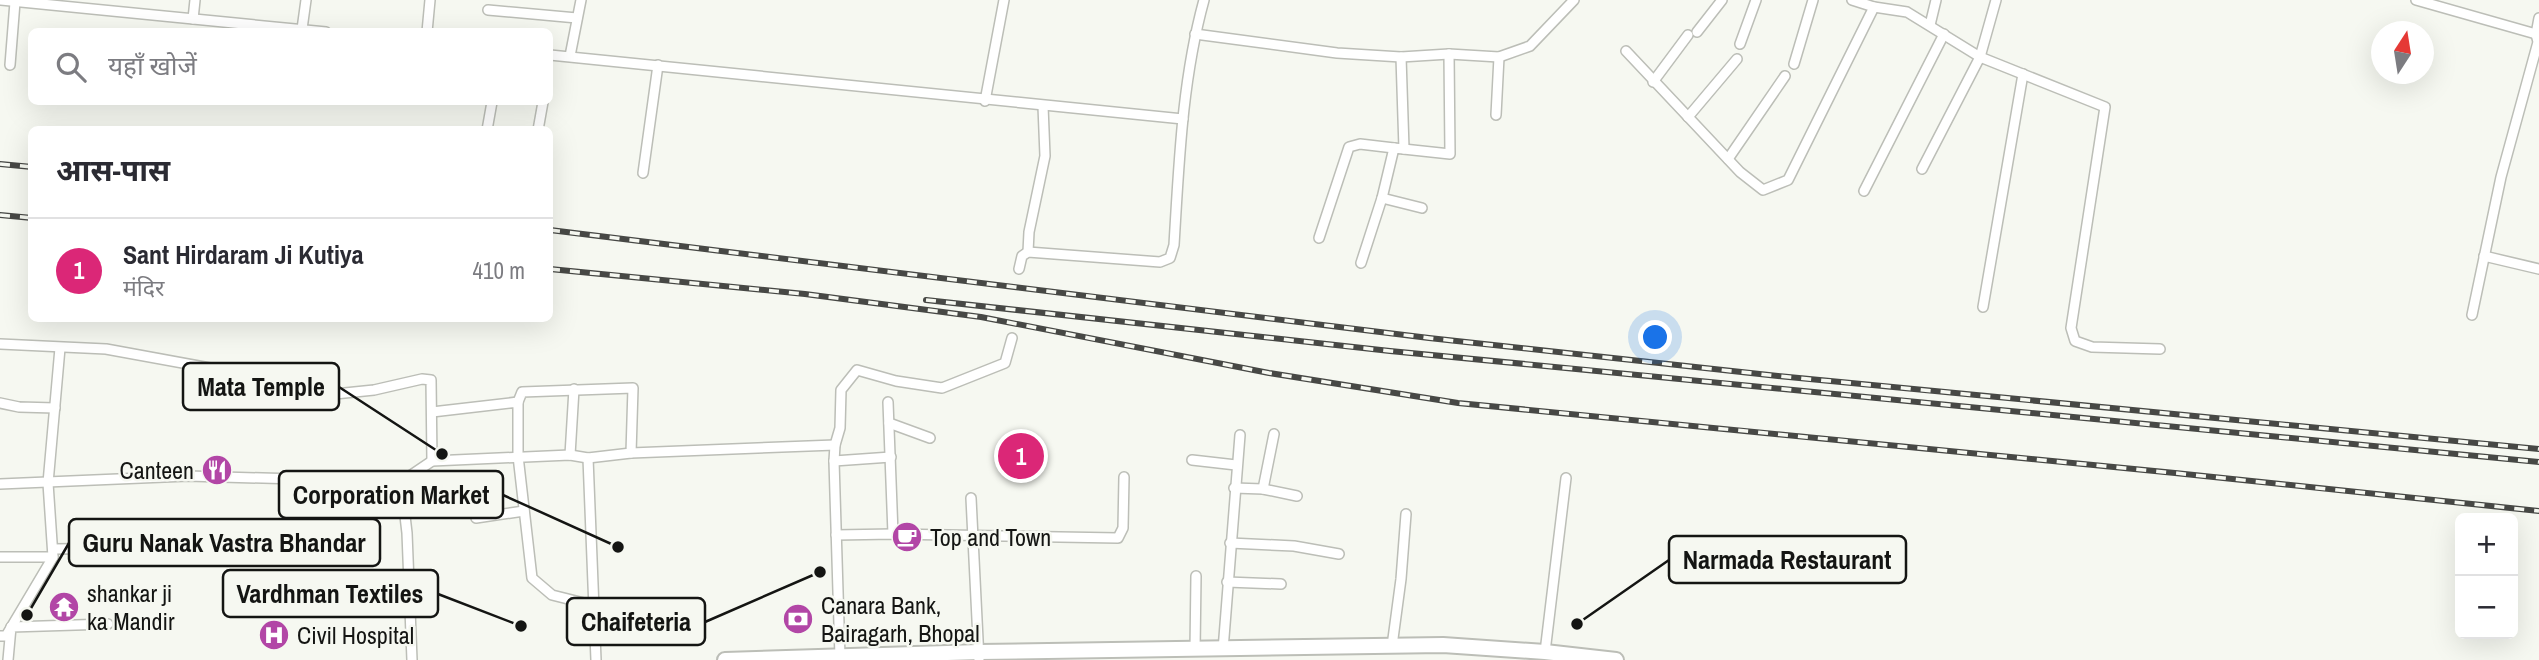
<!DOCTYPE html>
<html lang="hi">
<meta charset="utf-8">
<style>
body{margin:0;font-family:"Archivo Narrow","Noto Sans Devanagari",sans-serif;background:#f2f2f3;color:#2b2b33}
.controls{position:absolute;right:21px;bottom:21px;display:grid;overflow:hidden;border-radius:10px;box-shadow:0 7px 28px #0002}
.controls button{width:63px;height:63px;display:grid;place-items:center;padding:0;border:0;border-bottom:2px solid #e1e1e2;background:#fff;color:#2b2b33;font:35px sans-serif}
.compass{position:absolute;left:2371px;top:21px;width:63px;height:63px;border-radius:50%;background:#fff;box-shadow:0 7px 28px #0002;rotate:12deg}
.you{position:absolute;left:1656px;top:338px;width:24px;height:24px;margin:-18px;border:5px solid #fff;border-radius:50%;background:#1a73e8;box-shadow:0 0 0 10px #1a73e833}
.badge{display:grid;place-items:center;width:46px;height:46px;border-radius:50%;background:#db2777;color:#fff;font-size:23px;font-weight:700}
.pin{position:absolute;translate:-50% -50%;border:4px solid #fff;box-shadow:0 2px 7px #0006}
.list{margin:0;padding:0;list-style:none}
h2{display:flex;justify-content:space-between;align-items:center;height:91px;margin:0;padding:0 28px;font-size:30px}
h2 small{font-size:23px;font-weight:400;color:#7c7c81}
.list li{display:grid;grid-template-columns:46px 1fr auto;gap:21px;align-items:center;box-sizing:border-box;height:105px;padding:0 28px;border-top:2px solid #e1e1e2}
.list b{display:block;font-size:26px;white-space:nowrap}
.list p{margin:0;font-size:23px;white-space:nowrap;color:#7c7c81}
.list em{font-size:23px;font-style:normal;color:#7c7c81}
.icon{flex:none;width:38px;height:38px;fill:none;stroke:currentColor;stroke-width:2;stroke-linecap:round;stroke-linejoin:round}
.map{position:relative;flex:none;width:2539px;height:660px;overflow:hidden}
.search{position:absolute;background:#fff;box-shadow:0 7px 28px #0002;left:28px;top:28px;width:525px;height:77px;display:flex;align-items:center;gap:18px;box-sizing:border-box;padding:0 24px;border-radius:10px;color:#7c7c81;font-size:26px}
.panel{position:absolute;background:#fff;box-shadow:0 7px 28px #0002;left:28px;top:126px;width:525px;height:196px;border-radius:10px}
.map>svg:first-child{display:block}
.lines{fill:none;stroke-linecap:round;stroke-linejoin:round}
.minor-casing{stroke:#bcbeb7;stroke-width:12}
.primary-casing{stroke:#bcbeb7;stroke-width:18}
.minor{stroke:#fff;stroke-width:9}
.primary{stroke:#fff;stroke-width:14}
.rail-casing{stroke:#474845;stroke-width:6}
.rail{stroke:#f6f8f1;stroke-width:3.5;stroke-dasharray:10;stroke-linecap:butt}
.labels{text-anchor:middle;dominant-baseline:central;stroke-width:5;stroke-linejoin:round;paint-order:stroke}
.poi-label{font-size:24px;fill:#141513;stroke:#f6f8f1;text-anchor:start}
.leader{fill:none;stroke:#141513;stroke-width:2.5}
.callout-dot{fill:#141513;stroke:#f6f8f1;stroke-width:2.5}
.callout{fill:#f6f8f1;stroke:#141513;stroke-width:2.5}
.callout-label{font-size:26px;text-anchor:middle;font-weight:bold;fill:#141513}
</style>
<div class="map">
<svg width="2539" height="660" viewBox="0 0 2539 660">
<rect width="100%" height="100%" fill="#f6f8f1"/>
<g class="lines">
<g class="minor-casing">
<g id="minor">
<path d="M1 0 326 32"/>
<path d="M1852 0 1874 7 1907 12 1980 57 2105 107 2071 328 2075 341 2092 347 2160 349"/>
<path d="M2416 0 2536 34"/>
<path d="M488 10 577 18"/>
<path d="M193 19 195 0"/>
<path d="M1930 25 1936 0"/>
<path d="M302 29 306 0"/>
<path d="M427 32 430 0"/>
<path d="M1697 32 1722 0"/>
<path d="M1195 34 1337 53 1401 57 1449 54 1499 57 1530 46 1574 0"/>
<path d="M1740 44 1756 0"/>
<path d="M1626 51 1740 172 1763 190 1788 180 1874 7"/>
<path d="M550 55 1183 119"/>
<path d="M570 56 581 0"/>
<path d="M1401 57 1404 149"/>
<path d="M1794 64 1813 0"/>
<path d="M10 65 15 2"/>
<path d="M1653 82 1688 35"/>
<path d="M985 101 1004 0"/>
<path d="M1496 115 1499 57"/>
<path d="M1688 117 1737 59"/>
<path d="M487 130 492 102"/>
<path d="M538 130 543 102"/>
<path d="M1728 159 1785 76"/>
<path d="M1922 169 1980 57 1996 0"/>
<path d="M643 173 658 65"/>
<path d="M1864 191 1944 34"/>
<path d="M1382 198 1422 208"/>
<path d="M1319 238 1349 147 1360 144 1394 148"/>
<path d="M1028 252 1029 232 1045 156 1043 106"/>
<path d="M2484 256 2539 269"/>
<path d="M1361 263 1382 198 1394 148 1450 154 1449 54"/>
<path d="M1019 269 1022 256 1028 252 1160 262 1170 258 1174 245C1179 163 1182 80 1204 0"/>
<path d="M1983 307 2023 74"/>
<path d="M2472 315 2501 177 2538 42 2536 34 2539 18"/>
<path d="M0 344 106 349 259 377 335 394 374 390 422 379 431 380 432 461"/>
<path d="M518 402 522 392 633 388 631 453"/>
<path d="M888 402 893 534"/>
<path d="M0 403 19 407 55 408"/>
<path d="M432 412 518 402V456L532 578 552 595 592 605"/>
<path d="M889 423 930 438"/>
<path d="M570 455 574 389"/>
<path d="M588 458 596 660"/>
<path d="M1192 460 1236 465"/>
<path d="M834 461 891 457"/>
<path d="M401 482 407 533 412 660"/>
<path d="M0 484 188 476 401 482 432 461 570 455 588 458 631 453 835 445"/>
<path d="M1234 488 1263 489 1297 496"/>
<path d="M1263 489 1274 434"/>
<path d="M971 498 979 660"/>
<path d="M476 518 524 511"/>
<path d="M836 535 893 534 1118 538 1123 528 1124 477"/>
<path d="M1230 543 1294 546 1339 554"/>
<path d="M53 549 335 546"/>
<path d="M0 557H53"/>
<path d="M1227 582 1281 584"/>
<path d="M0 636H6L53 557 48 483 60 348"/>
<path d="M1392 646 1401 579 1406 514"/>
<path d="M1195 650 1196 576"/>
<path d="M1223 650 1240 435"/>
<path d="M1545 652 1566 478"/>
<path d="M840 657 834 461 835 445 840 428 841 390 857 370 896 381 942 388 1005 363 1012 338"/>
<path d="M8 660 11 627 108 624"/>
</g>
</g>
<g class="primary-casing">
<path id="primary" d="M725 660 979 652 1443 645 1545 652 1616 660"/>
</g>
<use href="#minor" class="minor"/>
<use href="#primary" class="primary"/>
<g class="rail-casing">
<g id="rail">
<path d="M0 164 32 167"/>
<path d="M0 215 32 218"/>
<path d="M550 230 1429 338 1778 376 2539 449"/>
<path d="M550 269 805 294 981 317 1269 373 1458 403 2175 473 2539 511"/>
<path d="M926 300 1390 351 2539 462"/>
</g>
</g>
<use href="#rail" class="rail"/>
</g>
<defs>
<g id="restaurant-disc" transform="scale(1.575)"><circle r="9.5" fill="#b246a6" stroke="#f6f8f1"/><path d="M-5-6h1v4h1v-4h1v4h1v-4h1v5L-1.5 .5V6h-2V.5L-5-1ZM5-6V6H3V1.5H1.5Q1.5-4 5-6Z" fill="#fff"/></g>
<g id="cafe-disc" transform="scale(1.575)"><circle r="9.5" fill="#b246a6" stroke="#f6f8f1"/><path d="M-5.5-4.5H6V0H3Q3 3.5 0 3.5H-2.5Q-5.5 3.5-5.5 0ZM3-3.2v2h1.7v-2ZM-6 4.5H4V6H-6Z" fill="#fff"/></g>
<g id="temple-disc" transform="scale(1.575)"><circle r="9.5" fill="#b246a6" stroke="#f6f8f1"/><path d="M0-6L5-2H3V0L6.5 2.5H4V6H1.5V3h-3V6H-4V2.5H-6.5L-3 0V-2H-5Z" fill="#fff"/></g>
<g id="bank-disc" transform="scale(1.575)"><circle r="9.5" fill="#b246a6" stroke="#f6f8f1"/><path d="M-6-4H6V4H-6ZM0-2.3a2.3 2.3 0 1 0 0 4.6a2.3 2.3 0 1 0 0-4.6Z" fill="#fff"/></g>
<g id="hospital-disc" transform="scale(1.575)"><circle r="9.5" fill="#b246a6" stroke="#f6f8f1"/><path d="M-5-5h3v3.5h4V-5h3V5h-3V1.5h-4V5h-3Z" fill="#fff"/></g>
</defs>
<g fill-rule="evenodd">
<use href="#restaurant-disc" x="217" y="470"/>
<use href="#cafe-disc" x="907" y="537"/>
<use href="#temple-disc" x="64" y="607"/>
<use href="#bank-disc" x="798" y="619"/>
<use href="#hospital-disc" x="274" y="635"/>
</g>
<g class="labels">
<g class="poi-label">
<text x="194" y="470" text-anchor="end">Canteen</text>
<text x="930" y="537">Top and Town</text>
<text x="87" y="593">shankar ji<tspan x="87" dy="28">ka Mandir</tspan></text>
<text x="821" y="605">Canara Bank,<tspan x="821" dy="28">Bairagarh, Bhopal</tspan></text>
<text x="297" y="635">Civil Hospital</text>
</g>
</g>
<path class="leader" d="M442 454L339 387M618 547L503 495M27 615L69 543M1577 624L1669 560M521 626L438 594M820 572L705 622"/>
<g class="callout-dot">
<circle cx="442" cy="454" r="7"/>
<circle cx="618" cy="547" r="7"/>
<circle cx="27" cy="615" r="7"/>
<circle cx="1577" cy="624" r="7"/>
<circle cx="521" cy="626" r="7"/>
<circle cx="820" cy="572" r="7"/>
</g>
<g class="callout">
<rect x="183" y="363" width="156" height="47" rx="7"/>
<rect x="279" y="471" width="224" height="47" rx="7"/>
<rect x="69" y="519" width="311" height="47" rx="7"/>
<rect x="1669" y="536" width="237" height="47" rx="7"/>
<rect x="223" y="570" width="215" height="47" rx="7"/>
<rect x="567" y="598" width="138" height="47" rx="7"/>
</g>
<g class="callout-label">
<text x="261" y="396">Mata Temple</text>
<text x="391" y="504">Corporation Market</text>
<text x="224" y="552">Guru Nanak Vastra Bhandar</text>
<text x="1787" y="569">Narmada Restaurant</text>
<text x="330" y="603">Vardhman Textiles</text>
<text x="636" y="631">Chaifeteria</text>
</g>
</svg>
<div class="controls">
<button>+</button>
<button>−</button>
</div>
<svg class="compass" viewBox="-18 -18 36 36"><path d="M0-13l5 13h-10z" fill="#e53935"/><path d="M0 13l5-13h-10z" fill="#7c7c81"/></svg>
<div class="you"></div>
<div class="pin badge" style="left:1021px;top:456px">1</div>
<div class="search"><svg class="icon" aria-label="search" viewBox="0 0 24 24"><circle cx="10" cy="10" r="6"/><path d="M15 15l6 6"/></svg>यहाँ खोजें</div>
<section class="panel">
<h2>आस-पास<small></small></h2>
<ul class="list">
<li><span class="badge">1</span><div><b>Sant Hirdaram Ji Kutiya</b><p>मंदिर</p></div><em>410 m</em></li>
</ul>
</section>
</div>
